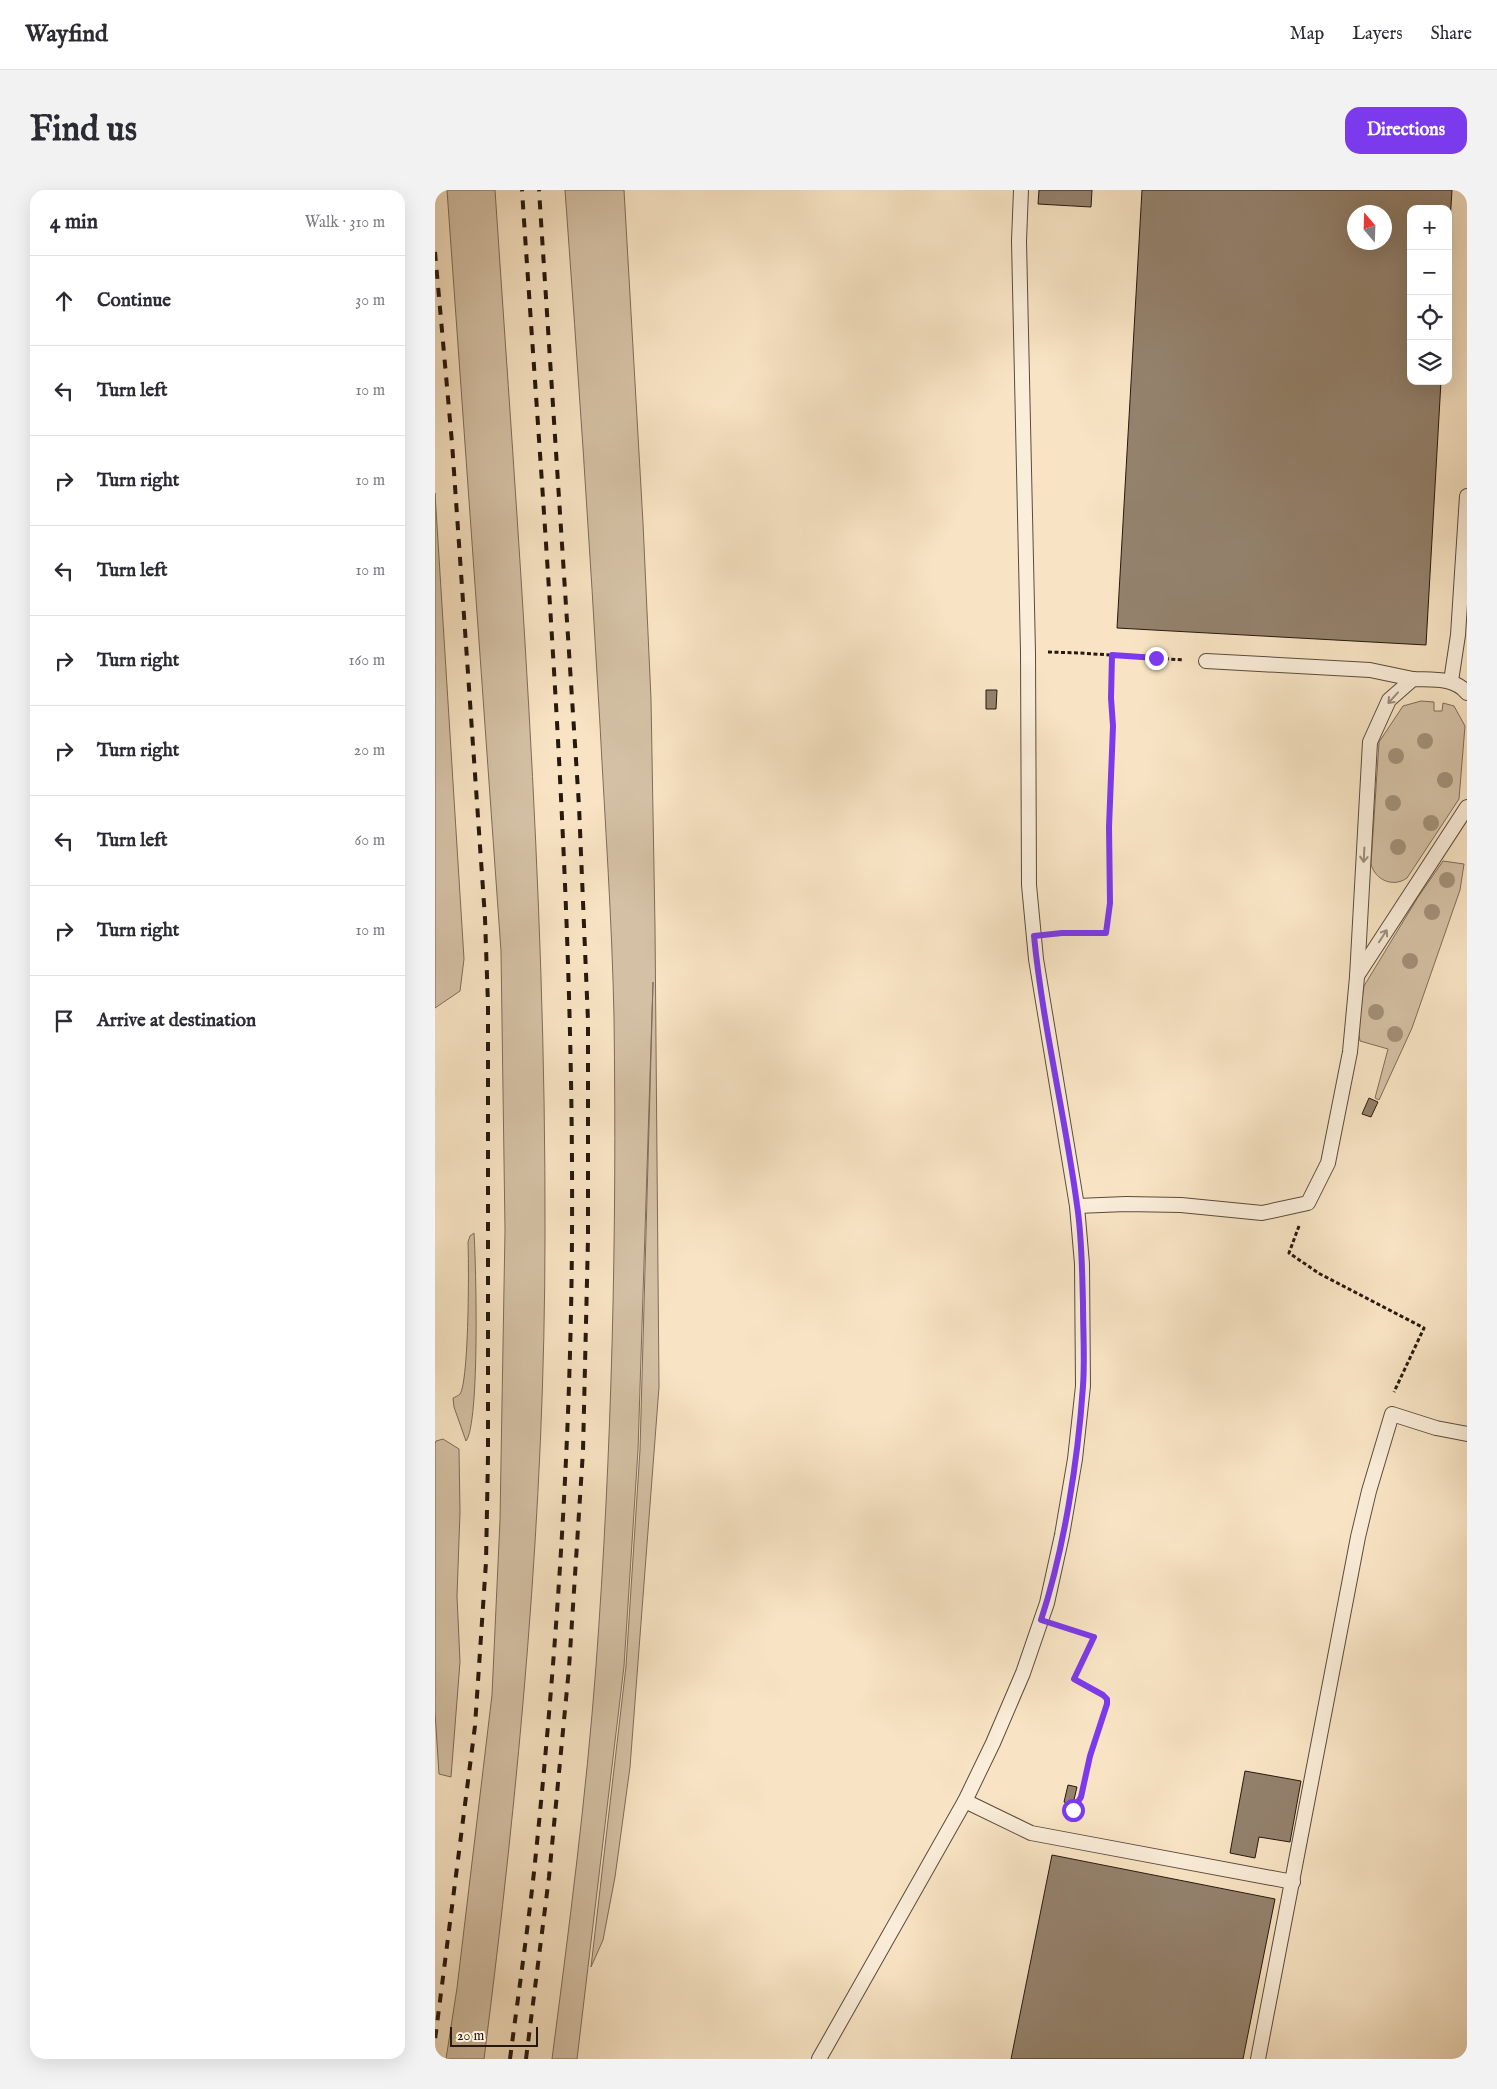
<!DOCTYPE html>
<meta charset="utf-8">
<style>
body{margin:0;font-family:"IM FELL English",serif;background:#f2f2f3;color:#2b2b33}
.controls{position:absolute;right:15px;top:15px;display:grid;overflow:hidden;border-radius:10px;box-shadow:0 5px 20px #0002}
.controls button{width:45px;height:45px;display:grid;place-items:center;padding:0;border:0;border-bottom:1px solid #e1e1e2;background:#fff;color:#2b2b33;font:25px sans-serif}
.compass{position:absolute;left:912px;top:15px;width:45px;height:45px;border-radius:50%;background:#fff;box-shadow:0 5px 20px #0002;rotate:341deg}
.scale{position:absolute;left:15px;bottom:12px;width:88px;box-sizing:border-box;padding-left:5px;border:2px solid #27180e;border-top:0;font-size:14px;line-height:18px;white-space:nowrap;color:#27180e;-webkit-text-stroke:4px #faedd9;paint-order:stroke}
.stop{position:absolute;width:15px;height:15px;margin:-11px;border:4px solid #7c3aed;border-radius:50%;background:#fff}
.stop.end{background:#7c3aed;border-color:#fff;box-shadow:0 1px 5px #0008}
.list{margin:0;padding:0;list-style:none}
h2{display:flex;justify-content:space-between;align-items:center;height:65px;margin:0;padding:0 20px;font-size:21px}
h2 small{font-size:16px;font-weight:400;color:#7c7c81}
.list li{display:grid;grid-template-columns:32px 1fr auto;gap:15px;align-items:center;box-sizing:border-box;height:90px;padding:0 20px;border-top:1px solid #e1e1e2}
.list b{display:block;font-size:19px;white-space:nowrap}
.list em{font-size:16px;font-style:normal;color:#7c7c81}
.icon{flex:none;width:28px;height:28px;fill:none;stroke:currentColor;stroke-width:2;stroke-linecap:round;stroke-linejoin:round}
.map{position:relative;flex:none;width:1032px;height:1869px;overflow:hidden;border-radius:15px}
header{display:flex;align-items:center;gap:30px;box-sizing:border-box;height:70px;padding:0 25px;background:#fff;border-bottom:1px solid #e1e1e2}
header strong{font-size:24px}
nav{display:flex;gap:28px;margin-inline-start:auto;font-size:18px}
.intro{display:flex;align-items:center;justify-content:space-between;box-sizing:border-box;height:120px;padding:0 30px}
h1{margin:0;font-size:35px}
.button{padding:12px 22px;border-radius:15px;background:#7c3aed;color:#fff;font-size:18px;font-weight:700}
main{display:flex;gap:30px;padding:0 30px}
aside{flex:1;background:#fff;border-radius:15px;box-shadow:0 5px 20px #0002}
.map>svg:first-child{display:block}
.green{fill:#d4c1a5;stroke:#7e6c5a}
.building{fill:#94826d;stroke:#27180e;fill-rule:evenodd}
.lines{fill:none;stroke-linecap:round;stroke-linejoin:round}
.service-casing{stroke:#5b4b3c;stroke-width:16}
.path{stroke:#27180e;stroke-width:3;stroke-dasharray:4 2.5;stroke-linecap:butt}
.service{stroke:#faedd9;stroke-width:14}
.rail{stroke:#27180e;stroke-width:4;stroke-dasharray:9 9;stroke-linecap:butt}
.tree{fill:#a29079}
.oneway{stroke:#9b8d7e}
.route{stroke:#7c3aed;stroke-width:6}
</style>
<header>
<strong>Wayfind</strong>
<nav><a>Map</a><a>Layers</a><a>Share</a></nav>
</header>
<div class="intro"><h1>Find us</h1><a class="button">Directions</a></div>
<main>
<aside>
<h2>4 min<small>Walk · 310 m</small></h2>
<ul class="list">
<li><svg class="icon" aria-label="ahead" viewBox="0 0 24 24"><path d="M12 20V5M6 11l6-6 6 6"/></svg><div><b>Continue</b></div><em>30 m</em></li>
<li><svg class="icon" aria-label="left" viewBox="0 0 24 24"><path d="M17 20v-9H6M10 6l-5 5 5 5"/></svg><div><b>Turn left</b></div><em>10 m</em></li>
<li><svg class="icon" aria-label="right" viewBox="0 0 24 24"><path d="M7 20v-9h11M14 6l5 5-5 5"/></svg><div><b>Turn right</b></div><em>10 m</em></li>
<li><svg class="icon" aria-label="left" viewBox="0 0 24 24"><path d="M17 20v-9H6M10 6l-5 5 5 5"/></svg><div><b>Turn left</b></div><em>10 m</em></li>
<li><svg class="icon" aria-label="right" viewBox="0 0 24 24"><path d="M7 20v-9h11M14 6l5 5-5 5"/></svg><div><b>Turn right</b></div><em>160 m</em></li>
<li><svg class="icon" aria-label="right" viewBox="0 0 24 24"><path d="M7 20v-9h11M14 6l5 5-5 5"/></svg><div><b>Turn right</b></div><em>20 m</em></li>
<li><svg class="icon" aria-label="left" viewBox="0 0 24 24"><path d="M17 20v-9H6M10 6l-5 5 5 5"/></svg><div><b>Turn left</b></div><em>60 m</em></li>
<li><svg class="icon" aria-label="right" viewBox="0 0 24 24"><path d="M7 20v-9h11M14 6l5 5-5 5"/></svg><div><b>Turn right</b></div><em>10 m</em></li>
<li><svg class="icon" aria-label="arrive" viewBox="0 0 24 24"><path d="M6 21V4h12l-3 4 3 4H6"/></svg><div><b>Arrive at destination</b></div></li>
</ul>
</aside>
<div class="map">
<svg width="1032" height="1869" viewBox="0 0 1032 1869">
<rect width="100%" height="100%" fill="#f8e4c4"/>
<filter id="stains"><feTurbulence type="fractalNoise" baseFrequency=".004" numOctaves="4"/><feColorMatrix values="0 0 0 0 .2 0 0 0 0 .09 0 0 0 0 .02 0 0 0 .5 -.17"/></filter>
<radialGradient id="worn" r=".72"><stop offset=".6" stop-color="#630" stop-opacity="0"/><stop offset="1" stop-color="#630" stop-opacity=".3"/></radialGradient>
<g class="green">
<path d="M12 0H60C83 347 111 695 110 1044 110 1320 84 1595 49 1869H11L22 1798 57 1505 65 1330 70 1040 66 761Z"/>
<path d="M130 0H189L208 333 216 509 220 737 224 1197 195 1577 180 1687 168 1750 156 1777 191 1476 205 1260 218 792 203 1260 189 1476 142 1869H117C134 1738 151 1608 161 1476 177 1260 182 1043 179 827 177 730 170 632 165 535 155 357 143 178 130 0Z"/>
<path d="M0 303 29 769 25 801 0 818Z"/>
<path d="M986 511 999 512V521H1007L1008 513 1019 516 1030 536 1024 609 972 688C958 698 940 690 936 674L944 552 968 516Z"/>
<path d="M1008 671 1029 674 1025 700 977 838 944 910 940 908 953 859 925 851 923 838 929 796 983 707Z"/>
<path d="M39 1043C41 1073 45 1233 31 1251L19 1217 18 1208C20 1207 23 1206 25 1204 34 1191 34 1074 33 1052L35 1046Z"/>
<path d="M8 1249 24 1259 25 1322 22 1406 25 1472 16 1587 4 1584 0 1522V1254L1 1251Z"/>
</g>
<g class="building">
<path d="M604 0H657L656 17 603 14Z"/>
<path d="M707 0H1017L1013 64V19H976V191H1006L991 455 682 438ZM919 22H949V52H919Z"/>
<path d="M551 500H562L561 519H551Z"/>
<path d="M934 908 943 912 936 927 927 924Z"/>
<path d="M810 1581 866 1591 855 1652 824 1647 820 1668 795 1663Z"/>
<path d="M633 1595 642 1597 638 1614 629 1612Z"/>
<path d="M617 1665 840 1709 808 1869H576Z"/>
</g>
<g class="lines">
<g class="service-casing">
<g id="service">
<path d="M771 471 935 480 978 489"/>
<path d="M1016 491 1023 445 1032 306"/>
<path d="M922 786 1032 617"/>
<path d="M642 1016 691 1014 746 1015 827 1023 873 1013 893 973 915 862 922 787 935 552 954 510 978 489C997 490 1019 487 1032 503"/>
<path d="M530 1611 596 1643 858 1692"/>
<path d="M384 1869 530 1611 558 1553 588 1483 612 1413 627 1345 640 1269 648 1196 647 1074 642 1016 601 769 594 695 593 462 584 51 586 0"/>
<path d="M823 1869 923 1347 934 1301 957 1224 1001 1238 1032 1244"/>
</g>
</g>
<g class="path">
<path d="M613 462 645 463 749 470"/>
<path d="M619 744 671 743 675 713 674 637 678 536 676 508 677 465"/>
<path d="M864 1036 854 1063 885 1084 989 1138 959 1202"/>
<path d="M626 1436 659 1447 639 1489 668 1505 672 1509V1514L655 1566 646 1607 638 1620 636 1629"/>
</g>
<use href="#service" class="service"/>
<g class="rail">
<path d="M0 62 17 253 50 728 53 815V1266L51 1372 40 1536 0 1850"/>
<path d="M75 1869C83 1807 92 1745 99 1682 121 1470 136 1256 137 1043 139 695 110 348 87 0"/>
<path d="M91 1869 114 1687 134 1478 148 1261 153 1048V831L144 616 104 0"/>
</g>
</g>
<g class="tree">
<circle cx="990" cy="551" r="8"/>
<circle cx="961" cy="566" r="8"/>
<circle cx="1010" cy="590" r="8"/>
<circle cx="958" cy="613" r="8"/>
<circle cx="996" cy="633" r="8"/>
<circle cx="963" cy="657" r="8"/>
<circle cx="1012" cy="690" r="8"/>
<circle cx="997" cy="722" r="8"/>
<circle cx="975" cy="771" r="8"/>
<circle cx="941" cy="822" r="8"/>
<circle cx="960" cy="844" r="8"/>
</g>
<defs><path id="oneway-shaft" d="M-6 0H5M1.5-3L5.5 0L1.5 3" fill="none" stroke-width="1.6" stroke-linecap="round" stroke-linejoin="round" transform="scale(1.25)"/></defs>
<g class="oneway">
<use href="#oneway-shaft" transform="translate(958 508) rotate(132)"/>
<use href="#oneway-shaft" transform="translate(929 665) rotate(93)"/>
<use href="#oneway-shaft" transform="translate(948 746) rotate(-57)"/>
</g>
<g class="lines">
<path class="route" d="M638 1620 646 1607 655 1566 672 1514V1509L668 1505 639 1489 659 1447 606 1430C629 1360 643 1270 648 1196 650 1169 648 1141 648 1113 647 1081 647 1047 642 1015 630 925 608 837 599 746L627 743H671L675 713 674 637 678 536 676 508 677 465 721 468"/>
</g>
<rect width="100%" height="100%" filter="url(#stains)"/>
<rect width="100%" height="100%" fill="url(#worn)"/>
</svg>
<div class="controls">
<button>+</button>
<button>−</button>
<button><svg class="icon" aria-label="locate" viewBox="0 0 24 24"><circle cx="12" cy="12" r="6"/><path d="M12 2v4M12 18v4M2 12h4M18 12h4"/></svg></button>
<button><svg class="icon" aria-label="layers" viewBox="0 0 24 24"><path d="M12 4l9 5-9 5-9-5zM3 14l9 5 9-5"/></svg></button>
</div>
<svg class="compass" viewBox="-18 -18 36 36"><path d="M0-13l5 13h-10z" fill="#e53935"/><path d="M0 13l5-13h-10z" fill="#7c7c81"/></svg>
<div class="scale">20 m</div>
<div class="stop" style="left:638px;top:1620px"></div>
<div class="stop end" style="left:721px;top:468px"></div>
</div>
</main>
